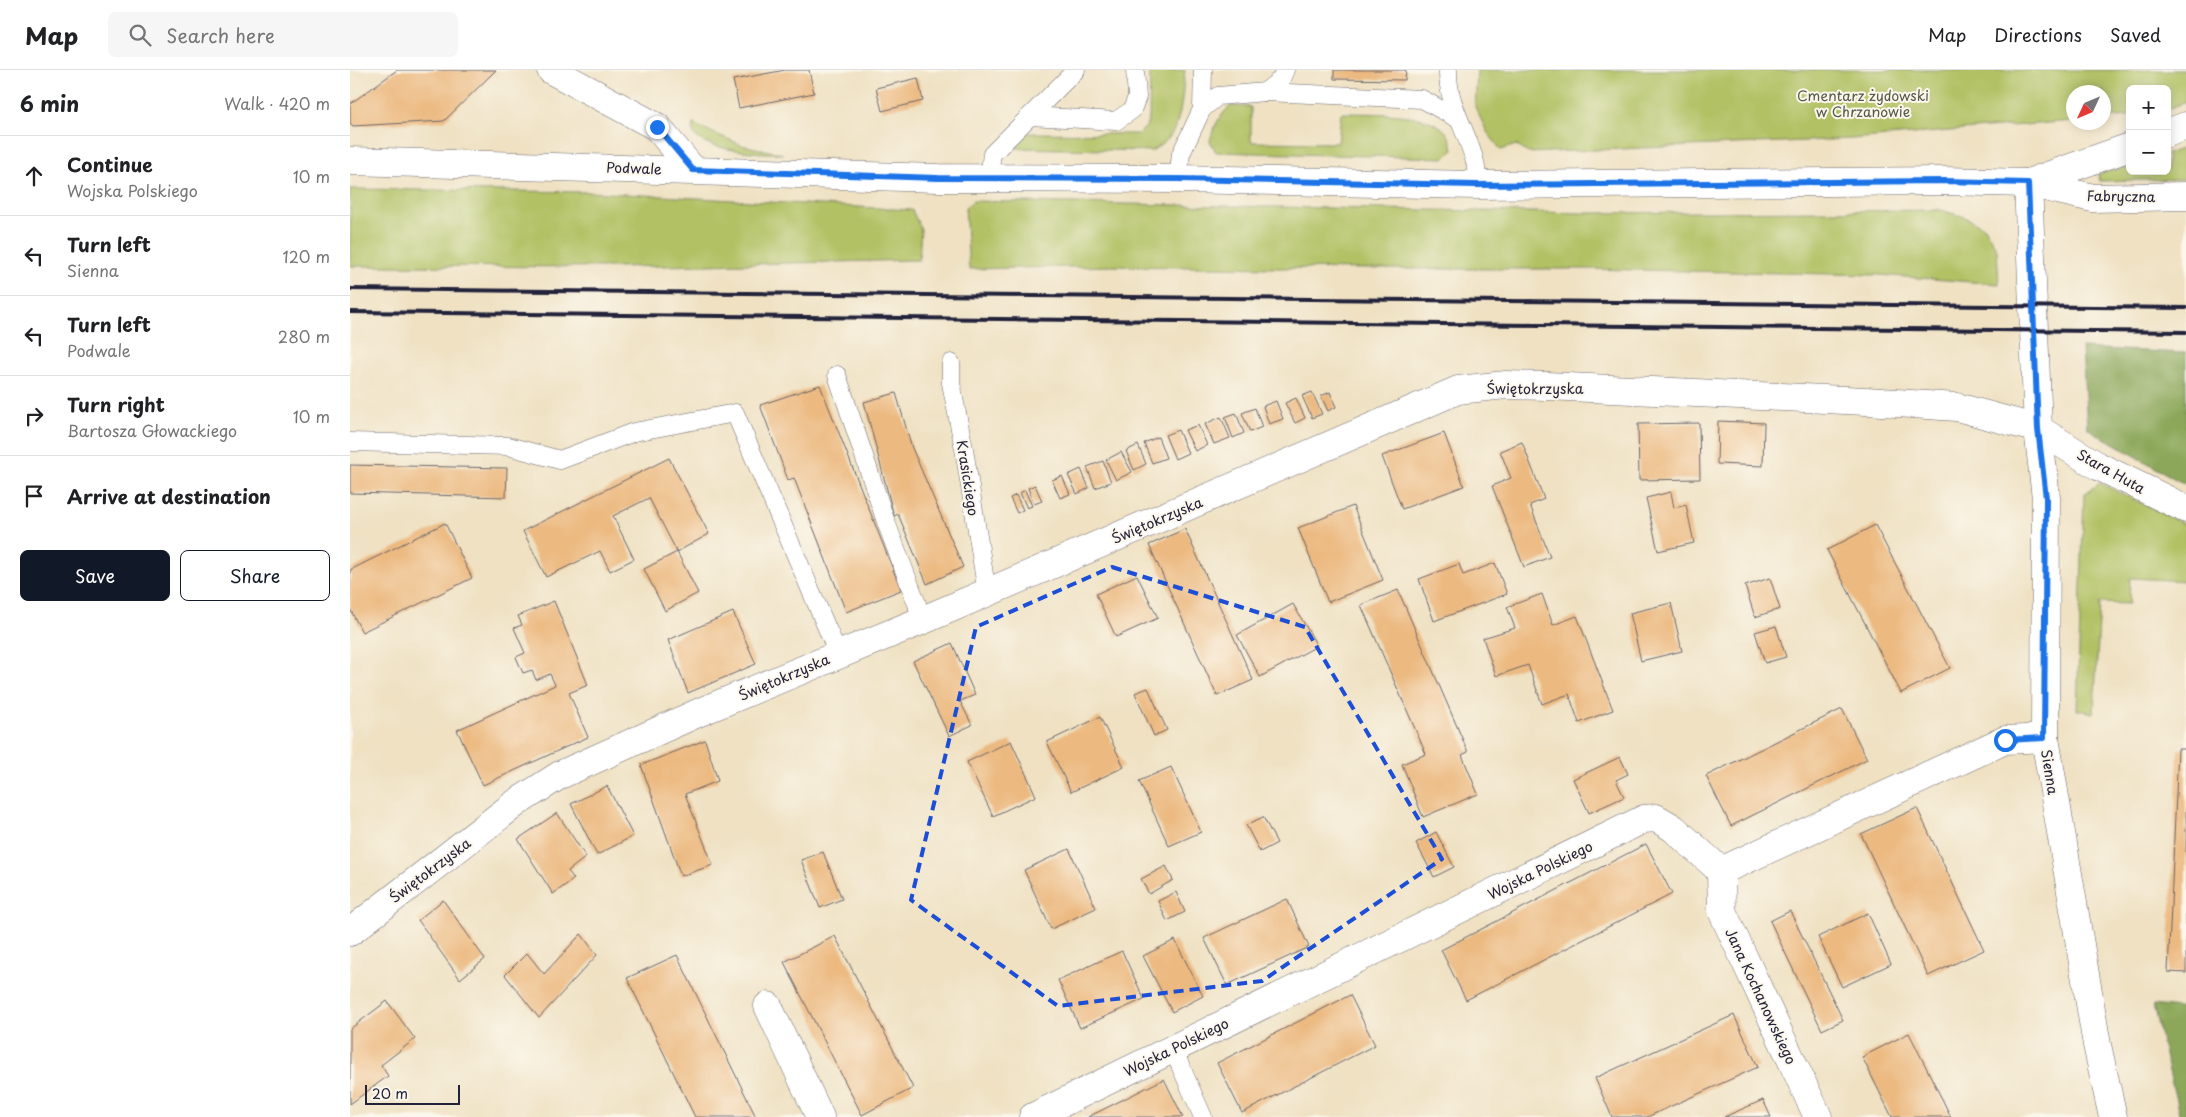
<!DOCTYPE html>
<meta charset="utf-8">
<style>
body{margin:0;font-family:"Playpen Sans",sans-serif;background:#f6f6f6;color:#202124}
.controls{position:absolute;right:15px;top:15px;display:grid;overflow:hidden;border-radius:8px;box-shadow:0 2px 12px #0003}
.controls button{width:45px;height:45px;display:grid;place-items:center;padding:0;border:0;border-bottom:1px solid #e0e0e0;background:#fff;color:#202124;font:25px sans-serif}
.compass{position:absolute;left:1716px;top:15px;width:45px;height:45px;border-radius:50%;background:#fff;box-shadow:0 2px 12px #0003;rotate:226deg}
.scale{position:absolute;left:15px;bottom:12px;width:95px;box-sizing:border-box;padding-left:5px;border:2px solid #22223b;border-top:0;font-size:14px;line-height:18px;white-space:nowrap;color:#22223b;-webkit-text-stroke:4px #fbf7ec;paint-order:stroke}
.stop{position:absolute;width:15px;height:15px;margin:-11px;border:4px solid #1a73e8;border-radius:50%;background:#fff}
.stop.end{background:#1a73e8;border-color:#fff;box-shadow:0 1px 5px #0008}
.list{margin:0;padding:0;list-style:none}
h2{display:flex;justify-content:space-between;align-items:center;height:65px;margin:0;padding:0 20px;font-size:21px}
h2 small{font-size:16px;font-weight:400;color:#757577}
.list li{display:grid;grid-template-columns:32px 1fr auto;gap:15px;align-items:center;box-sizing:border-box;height:80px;padding:0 20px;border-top:1px solid #e0e0e0}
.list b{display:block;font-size:19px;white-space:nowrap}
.list p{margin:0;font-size:16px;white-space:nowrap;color:#757577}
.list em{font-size:16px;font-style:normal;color:#757577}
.actions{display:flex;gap:10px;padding:15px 20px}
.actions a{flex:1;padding:11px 0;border:1px solid #111827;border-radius:8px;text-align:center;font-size:18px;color:#111827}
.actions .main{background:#111827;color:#fff}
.icon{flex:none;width:28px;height:28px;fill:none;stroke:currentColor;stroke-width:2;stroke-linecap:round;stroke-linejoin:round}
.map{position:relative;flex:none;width:1836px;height:1047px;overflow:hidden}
header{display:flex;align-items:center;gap:30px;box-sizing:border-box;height:70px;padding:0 25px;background:#fff;border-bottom:1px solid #e0e0e0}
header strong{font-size:24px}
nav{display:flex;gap:28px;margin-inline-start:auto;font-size:18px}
.search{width:350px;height:45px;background:#f6f6f6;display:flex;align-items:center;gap:12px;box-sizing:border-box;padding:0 18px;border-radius:8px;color:#757577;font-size:19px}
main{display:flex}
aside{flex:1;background:#fff}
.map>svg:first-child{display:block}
.green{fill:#b1c164;stroke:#6a7250}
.forest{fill:#8ca75a;stroke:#57644a}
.building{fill:#ecb980}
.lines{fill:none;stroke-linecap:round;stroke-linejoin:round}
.lane-casing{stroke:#6a656a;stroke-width:19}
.street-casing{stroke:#6a656a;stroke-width:29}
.secondary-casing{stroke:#6a656a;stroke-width:29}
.lane{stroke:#fff;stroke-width:18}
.street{stroke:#fff;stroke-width:28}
.secondary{stroke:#fff;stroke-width:28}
.rail{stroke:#22223b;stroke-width:4}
.route{stroke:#1a73e8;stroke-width:6}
.marked{fill:none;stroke:#1d4ed8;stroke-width:4;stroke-dasharray:10 6;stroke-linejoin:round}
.labels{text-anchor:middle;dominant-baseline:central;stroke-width:4;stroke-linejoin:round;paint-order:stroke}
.park-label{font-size:14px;fill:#545a49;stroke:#fbf7ec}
.street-label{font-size:14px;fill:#22223b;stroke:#fbf7ec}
</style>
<header>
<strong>Map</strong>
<div class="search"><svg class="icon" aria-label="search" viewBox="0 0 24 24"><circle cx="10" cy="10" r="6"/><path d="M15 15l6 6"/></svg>Search here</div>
<nav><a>Map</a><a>Directions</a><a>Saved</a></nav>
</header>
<main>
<aside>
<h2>6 min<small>Walk · 420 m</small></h2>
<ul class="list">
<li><svg class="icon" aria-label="ahead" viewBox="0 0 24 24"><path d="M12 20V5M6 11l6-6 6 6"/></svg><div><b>Continue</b><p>Wojska Polskiego</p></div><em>10 m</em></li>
<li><svg class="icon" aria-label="left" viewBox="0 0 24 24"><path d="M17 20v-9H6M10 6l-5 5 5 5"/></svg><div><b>Turn left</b><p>Sienna</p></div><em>120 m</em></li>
<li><svg class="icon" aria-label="left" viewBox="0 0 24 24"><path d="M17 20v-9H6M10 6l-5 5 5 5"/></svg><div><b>Turn left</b><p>Podwale</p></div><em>280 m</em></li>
<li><svg class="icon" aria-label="right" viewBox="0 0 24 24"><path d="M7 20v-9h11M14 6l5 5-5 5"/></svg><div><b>Turn right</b><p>Bartosza Głowackiego</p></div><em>10 m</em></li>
<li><svg class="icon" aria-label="arrive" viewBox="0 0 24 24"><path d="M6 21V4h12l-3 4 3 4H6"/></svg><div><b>Arrive at destination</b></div></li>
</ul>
<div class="actions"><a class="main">Save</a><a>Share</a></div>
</aside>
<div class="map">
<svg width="1836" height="1047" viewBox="0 0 1836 1047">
<rect width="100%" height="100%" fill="#fbf7ec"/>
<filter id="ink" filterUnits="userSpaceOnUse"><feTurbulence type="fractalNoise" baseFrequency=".02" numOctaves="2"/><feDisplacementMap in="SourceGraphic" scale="10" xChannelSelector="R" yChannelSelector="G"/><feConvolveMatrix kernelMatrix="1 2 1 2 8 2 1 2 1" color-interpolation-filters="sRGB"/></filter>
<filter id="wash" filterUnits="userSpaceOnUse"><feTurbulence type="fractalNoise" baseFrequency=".0096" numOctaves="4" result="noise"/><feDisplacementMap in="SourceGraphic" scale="20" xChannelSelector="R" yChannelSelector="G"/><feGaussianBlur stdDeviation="1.12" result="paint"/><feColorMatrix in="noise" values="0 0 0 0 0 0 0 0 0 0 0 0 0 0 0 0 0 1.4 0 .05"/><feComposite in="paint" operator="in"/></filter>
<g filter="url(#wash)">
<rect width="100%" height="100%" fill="#efe1c2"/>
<g class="green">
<path d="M800 0H835C832 22 833 51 818 69 814 74 807 77 802 81L665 78 664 72 668 66 680 63 788 64 796 57 799 48Z"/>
<path d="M1127 0H1836V32L1817 39V19H1780V46L1754 48V22H1724L1723 51 1501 69 1178 83 1166 75 1151 80 1137 62 1125 37Z"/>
<path d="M880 36 901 37V72L988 73 991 43C1016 44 1079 40 1096 62 1100 67 1102 73 1103 80L1094 88 866 82 860 71C864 55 869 47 880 36Z"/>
<path d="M343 54 392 75 433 84C418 83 334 82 343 54Z"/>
<path d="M1836 77V109L1750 111 1748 104 1780 96V101H1817V84Z"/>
<path d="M0 119 240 122 562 140 571 159 569 190 268 197 0 196Z"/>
<path d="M623 131 1234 143 1591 140 1615 147 1634 157 1647 180 1649 214 1529 205 1236 199H1017L761 196 619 199 615 137Z"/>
<path d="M1750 413 1836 455V511L1780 508 1779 534 1750 533 1744 643 1727 640 1734 424Z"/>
</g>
<g class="forest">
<path d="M1732 278 1836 283V414L1827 410 1737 358Z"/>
<path d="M1803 935 1836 939V1047H1830Z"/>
</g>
<g id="blocks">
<g class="building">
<path d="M47 0H146L94 51 3 56 0 53V34Z"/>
<path d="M435 0H459L464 23 389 38 383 10Z"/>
<path d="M984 0H1056L1055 10 984 9Z"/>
<path d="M568 8 573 31 532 41 526 18Z"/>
<path d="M470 315 551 520 496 542 444 408 438 410 410 335Z"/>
<path d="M962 322 972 344 962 348 952 326Z"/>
<path d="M980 322 986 337 978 341 971 326Z"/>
<path d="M546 323 562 378 613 497 577 514 548 444 544 446 514 332Z"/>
<path d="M946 328 955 348 945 353 935 333Z"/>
<path d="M926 331 933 349 919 354 913 336Z"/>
<path d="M905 338 912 357 900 362 892 343Z"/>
<path d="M886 343 894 363 883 368 875 347Z"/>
<path d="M871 347 880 368 864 374 855 354Z"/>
<path d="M1368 351 1414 353 1413 396 1367 394Z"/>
<path d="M1349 353 1350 409 1289 410 1288 354Z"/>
<path d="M848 355 857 375 845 381 835 360Z"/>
<path d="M828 360 838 383 825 389 815 365Z"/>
<path d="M1094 363 1114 416 1052 439 1032 386Z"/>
<path d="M808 367 816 388 802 393 794 373Z"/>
<path d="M1172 372 1194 429 1180 435 1200 487 1174 497 1142 416 1161 408 1150 381Z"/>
<path d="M788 375 796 394 784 400 776 381Z"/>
<path d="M771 382 782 402 766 410 756 390Z"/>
<path d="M319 388 359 464 327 482 299 428 263 446 284 489 260 501 250 481 196 507 173 461Z"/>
<path d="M753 391 761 412 745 418 737 397Z"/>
<path d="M0 395 157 398 156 427 0 423Z"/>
<path d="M731 399 739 418 727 424 718 405Z"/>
<path d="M712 406 720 424 710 428 702 410Z"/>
<path d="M685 415 692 431 684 434 678 418Z"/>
<path d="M675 420 682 436 677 438 670 423Z"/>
<path d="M1321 422 1324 438 1336 435 1344 473 1308 481 1296 428Z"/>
<path d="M666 425 673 440 667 443 660 428Z"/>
<path d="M1003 436 1033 510 978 532 948 458Z"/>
<path d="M95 453 122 508 12 562 0 539V500Z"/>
<path d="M1525 455 1600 598 1551 623 1477 480Z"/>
<path d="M835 459 903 610 867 626 799 475Z"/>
<path d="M327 482 348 523 315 541 294 499Z"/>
<path d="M1145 493 1157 524 1084 551 1069 509 1109 494 1113 505Z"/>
<path d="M787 505 808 548 766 567 746 524Z"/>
<path d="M1420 508 1430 539 1405 547 1395 516Z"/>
<path d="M1048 520 1118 682 1112 685 1128 724 1073 747 1052 694 1076 684 1011 535Z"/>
<path d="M1192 524 1203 555 1227 546 1263 640 1229 653 1219 624 1192 634 1178 595 1146 606 1133 568 1165 558 1157 537Z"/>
<path d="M204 531 238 615 219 623 238 667 133 715 107 660 205 615 200 604 186 610 182 600 173 603 166 587 175 583 164 558 172 555 168 546Z"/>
<path d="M1321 533 1332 581 1291 591 1280 543Z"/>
<path d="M943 534 967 576 910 607 887 565Z"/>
<path d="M383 542 406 594 338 623 318 570Z"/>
<path d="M1426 556 1436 587 1415 593 1405 562Z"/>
<path d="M602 573 625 625 610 631 622 655 599 666 563 591Z"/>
<path d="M798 618 817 660 804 666 785 623Z"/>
<path d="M1492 639 1517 689 1381 756 1356 706Z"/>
<path d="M750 647 774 697 721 722 697 672Z"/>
<path d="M355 670 368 711 335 724 363 795 331 806 291 695Z"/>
<path d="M661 671 686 726 643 746 617 692Z"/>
<path d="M1828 679H1836V903L1818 902Z"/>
<path d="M1270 687 1278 704 1266 710 1274 727 1239 743 1223 709Z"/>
<path d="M821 697 851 762 819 776 789 711Z"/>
<path d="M257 716 283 766 247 785 221 734Z"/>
<path d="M1567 738 1634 880 1578 906 1511 764Z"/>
<path d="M207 743 236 787 218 801 224 809 203 824 168 769Z"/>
<path d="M913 747 927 773 910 782 896 755Z"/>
<path d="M1086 762 1104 797 1084 807 1066 773Z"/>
<path d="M1296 774 1322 824 1116 930 1091 880Z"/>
<path d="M719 779 746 838 701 859 674 800Z"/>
<path d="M473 782 492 829 470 838 451 790Z"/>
<path d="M816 796 823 810 799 824 791 809Z"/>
<path d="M826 822 835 842 817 851 808 831Z"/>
<path d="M937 829 959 877 877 915 854 868Z"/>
<path d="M93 830 135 889 110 909 68 850Z"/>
<path d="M1440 841 1493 950 1472 960 1420 851Z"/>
<path d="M1518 843 1541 894 1492 917 1468 867Z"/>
<path d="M231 864 247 885 189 948 155 905 177 883 194 904Z"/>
<path d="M485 866 563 1018 512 1045 434 892Z"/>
<path d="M825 870 853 926 822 942 793 886Z"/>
<path d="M772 881 794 929 730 958 708 910Z"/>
<path d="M327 885 406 1047H345L277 908Z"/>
<path d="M1000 925 1025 975 892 1043 867 993Z"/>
<path d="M37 931 65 969 31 995 38 1006 0 1034V959Z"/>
<path d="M1384 945 1408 997 1297 1047H1262L1245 1008Z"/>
<path d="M1559 963 1601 1047H1542L1512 987Z"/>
<path d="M814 1009 833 1047H738Z"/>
<path d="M1413 1030 1421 1047H1374Z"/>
</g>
</g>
</g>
<g filter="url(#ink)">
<use href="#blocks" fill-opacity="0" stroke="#6a656a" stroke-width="1"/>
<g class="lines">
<g class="lane-casing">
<g id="lane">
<path d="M1098 0C1097 34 1117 60 1125 92 1127 99 1126 108 1127 115"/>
<path d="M915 22 1072 29 1108 49"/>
<path d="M852 39 868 26 915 22 931 9 935 0"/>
<path d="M680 46 766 51 782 40 787 27 785 0"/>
<path d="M639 107 642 84 726 0"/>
<path d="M828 109 831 84 852 39 853 0"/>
<path d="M601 293V313L614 379 637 523"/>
<path d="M487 305 536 452 567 534 571 551"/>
<path d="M0 372 158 376 210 390 284 362 385 343 488 584"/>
<path d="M823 979 853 1047"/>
</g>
</g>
<g class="street-casing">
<g id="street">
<path d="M201 0 307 57 343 100"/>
<path d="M1371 801 1655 670 1695 668"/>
<path d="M1371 801 1372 841 1468 1047"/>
<path d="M0 862 166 733 210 705 350 642 571 551 1108 320 1156 315 1197 316 1516 331 1607 337 1688 359 1748 396 1836 439"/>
<path d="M418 936 470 1047"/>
<path d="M683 1047 1294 749 1306 748 1323 758 1371 801"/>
</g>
</g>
<g class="secondary-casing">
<g id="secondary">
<path d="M1817 63 1836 56"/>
<path d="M0 91 588 108 828 109 1127 115 1594 111 1678 113 1743 128 1836 126"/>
<path d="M1678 113 1688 359 1696 428 1695 668 1747 975 1763 1047"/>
<path d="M1678 113 1780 77"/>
</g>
</g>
<use href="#lane" class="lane"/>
<use href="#street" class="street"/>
<use href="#secondary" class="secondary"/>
<g class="rail">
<path d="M0 219 1836 238"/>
<path d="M0 242 1836 262"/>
</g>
</g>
</g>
<g class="lines" filter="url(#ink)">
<path class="route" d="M307 57 343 100 588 108 828 109 1126 115 1594 111 1678 113 1688 359 1696 428 1694 668 1655 670"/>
</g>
<path class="marked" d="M762 497 955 557 1092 789 912 911 708 936 561 830 626 557Z"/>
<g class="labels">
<g class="park-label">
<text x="1513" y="25">Cmentarz żydowski<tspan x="1513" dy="16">w Chrzanowie</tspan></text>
</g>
<g class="street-label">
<text transform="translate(284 98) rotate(2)">Podwale</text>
<text transform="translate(1771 126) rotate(1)">Fabryczna</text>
<text x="1185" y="318">Świętokrzyska</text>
<text transform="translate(1761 401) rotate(29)">Stara Huta</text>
<text transform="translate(618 408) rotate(81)">Krasickiego</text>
<text transform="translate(807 450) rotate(-23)">Świętokrzyska</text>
<text transform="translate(434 607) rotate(-23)">Świętokrzyska</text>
<text transform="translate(1700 702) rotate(81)">Sienna</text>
<text transform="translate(80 800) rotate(-37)">Świętokrzyska</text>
<text transform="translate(1190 800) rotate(-26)">Wojska Polskiego</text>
<text transform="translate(1411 926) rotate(65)">Jana Kochanowskiego</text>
<text transform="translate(826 977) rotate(-26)">Wojska Polskiego</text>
</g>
</g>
</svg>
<div class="controls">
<button>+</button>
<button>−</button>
</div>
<svg class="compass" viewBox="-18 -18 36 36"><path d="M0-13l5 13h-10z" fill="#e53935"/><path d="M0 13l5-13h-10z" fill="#757577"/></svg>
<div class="scale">20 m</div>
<div class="stop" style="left:1655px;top:670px"></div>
<div class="stop end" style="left:307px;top:57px"></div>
</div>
</main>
